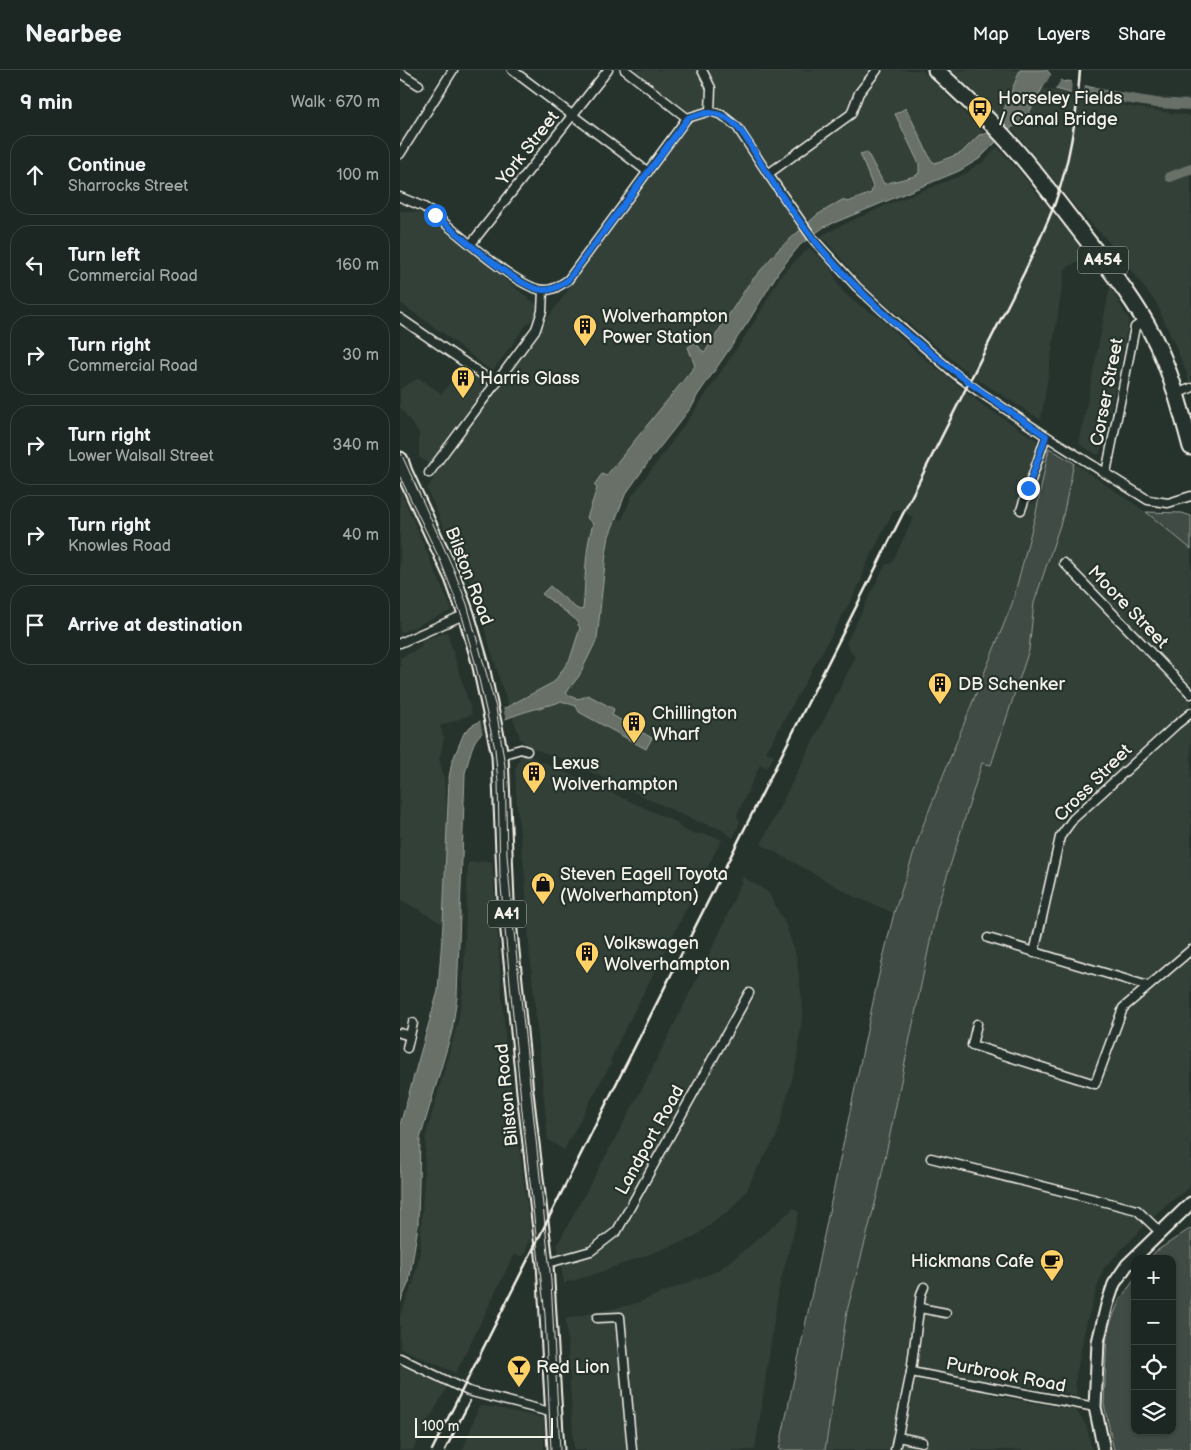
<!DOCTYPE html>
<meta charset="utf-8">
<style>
body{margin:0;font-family:"Balsamiq Sans",sans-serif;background:#29322f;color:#f1f3f6}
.controls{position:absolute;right:15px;bottom:15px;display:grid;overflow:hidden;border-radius:10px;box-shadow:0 1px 4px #0004}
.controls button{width:45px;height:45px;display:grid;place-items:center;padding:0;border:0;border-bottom:1px solid #3a4340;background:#1c2622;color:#f1f3f6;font:25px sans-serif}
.scale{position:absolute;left:15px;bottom:12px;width:138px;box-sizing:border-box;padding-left:5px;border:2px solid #f4f1e8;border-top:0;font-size:14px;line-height:18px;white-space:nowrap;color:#f4f1e8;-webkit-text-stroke:4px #26332d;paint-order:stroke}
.stop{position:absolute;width:15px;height:15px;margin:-11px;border:4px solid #1a73e8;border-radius:50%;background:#fff}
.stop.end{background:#1a73e8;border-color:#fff;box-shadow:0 1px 5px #0008}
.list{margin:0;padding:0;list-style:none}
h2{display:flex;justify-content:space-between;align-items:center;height:65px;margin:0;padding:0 20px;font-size:21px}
h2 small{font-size:16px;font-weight:400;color:#a0a5a5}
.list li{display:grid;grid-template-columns:32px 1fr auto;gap:15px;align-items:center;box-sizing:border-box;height:80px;margin:0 10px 10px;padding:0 10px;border:1px solid #3a4340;border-radius:20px}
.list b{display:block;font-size:19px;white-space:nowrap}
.list p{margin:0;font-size:16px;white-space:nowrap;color:#a0a5a5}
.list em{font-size:16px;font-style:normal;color:#a0a5a5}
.icon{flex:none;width:28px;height:28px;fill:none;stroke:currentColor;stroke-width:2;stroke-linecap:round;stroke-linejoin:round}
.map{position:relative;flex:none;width:791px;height:1380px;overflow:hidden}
header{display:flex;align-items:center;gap:30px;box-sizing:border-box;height:70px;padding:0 25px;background:#1c2622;border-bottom:1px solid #3a4340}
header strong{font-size:24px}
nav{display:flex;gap:28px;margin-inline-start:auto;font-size:18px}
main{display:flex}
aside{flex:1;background:#1c2622}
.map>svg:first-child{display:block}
.built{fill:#333f39}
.green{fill:#414b45;stroke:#9a9e96}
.water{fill:#676f68;stroke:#9fa39b}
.pier{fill:#26332d}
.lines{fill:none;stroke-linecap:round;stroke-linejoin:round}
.canal{stroke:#676f68;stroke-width:10}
.street-casing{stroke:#f4f1e8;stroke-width:11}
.secondary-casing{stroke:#f4f1e8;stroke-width:15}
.highway-casing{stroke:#f4f1e8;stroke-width:19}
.street{stroke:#26332d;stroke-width:8}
.secondary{stroke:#26332d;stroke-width:11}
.highway{stroke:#26332d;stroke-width:15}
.tram{stroke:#f4f1e8;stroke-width:1}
.rail{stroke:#f4f1e8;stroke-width:2.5}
.route{stroke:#1a73e8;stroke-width:6}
.labels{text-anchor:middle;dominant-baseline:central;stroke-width:4.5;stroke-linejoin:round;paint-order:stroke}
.shield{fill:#26332d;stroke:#b6b8b0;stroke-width:1}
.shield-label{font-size:16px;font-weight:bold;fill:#f4f1e8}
.poi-label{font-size:18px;fill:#f4f1e8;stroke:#26332d;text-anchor:start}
.street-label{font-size:18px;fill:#f4f1e8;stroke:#26332d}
</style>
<header>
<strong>Nearbee</strong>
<nav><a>Map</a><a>Layers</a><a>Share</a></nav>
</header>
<main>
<aside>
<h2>9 min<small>Walk · 670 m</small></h2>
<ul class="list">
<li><svg class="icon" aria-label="ahead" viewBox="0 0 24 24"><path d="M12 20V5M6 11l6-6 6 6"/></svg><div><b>Continue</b><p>Sharrocks Street</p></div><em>100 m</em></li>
<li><svg class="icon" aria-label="left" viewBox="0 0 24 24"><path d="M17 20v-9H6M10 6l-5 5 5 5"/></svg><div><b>Turn left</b><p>Commercial Road</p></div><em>160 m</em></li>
<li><svg class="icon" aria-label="right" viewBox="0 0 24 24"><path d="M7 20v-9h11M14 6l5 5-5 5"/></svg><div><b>Turn right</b><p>Commercial Road</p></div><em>30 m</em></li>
<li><svg class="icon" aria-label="right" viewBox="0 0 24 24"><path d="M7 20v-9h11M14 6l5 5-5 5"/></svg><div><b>Turn right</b><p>Lower Walsall Street</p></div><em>340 m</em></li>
<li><svg class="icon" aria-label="right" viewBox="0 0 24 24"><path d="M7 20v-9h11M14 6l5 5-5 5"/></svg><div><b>Turn right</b><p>Knowles Road</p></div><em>40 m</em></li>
<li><svg class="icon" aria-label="arrive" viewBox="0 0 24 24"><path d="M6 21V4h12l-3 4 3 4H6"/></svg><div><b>Arrive at destination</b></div></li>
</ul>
</aside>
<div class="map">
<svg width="791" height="1380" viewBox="0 0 791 1380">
<rect width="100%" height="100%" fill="#26332d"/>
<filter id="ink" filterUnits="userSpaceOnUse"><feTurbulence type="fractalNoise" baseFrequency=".02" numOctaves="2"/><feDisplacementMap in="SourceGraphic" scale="10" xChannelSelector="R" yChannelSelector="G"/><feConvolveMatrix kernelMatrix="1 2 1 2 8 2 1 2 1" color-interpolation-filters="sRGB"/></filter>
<g filter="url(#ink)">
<g class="built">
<path d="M229 0H522L585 64 579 65 561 83 535 93 531 90 506 39 495 44 519 94 520 98 519 103 515 106 488 115 448 132 441 131 417 145 378 180 348 215 305 282 301 280 295 295 206 406 202 405 194 415 197 418 191 435 222 450 231 427 294 342 355 251 381 205 409 178 429 195 442 221 457 234 481 248 516 282 584 336 649 378 636 443 612 535 522 758 494 843 455 827 361 774 455 588 446 573 485 495 492 493 513 448 500 439 493 442 465 497 462 509 454 525 366 682 375 685 368 697 360 695 337 745 340 752 333 768 321 759 296 751 160 688 128 677 120 668 104 623 67 502 47 465 27 419 34 408 24 399 28 393 19 387V363L0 337V319L19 308 42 324 63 293 98 320 152 242 292 50Z"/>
<path d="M552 0H620L600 48Z"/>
<path d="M645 16 694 31 791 46V318L786 301 757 234 708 171 677 139 615 62 609 59 625 50 642 17Z"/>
<path d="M597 77 619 101 694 194 676 192 665 199 641 350 569 304 566 302 567 300 566 299H563L466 217 421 166 434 159 486 135 567 103 575 96 584 92Z"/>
<path d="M0 141 23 143 137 235 138 245 127 254 92 302 44 264 0 233Z"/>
<path d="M710 216 729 250 702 378 700 384 697 385 679 374Z"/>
<path d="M674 393 746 442 791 479V1109L789 1118 760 1140 703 1199 686 1254 675 1311 677 1325 591 1310 590 1325 676 1340 687 1357 692 1380H425L447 1241 478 1122 537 838 582 692 591 695 629 580 634 533 663 446Z"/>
<path d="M0 420 52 540 0 563Z"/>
<path d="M47 562 72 644 40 656 44 668 41 683 39 688 44 708 47 752 43 854 0 829V588L20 578 23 570Z"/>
<path d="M125 684 276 752 281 758 291 763 303 764 322 769 220 969 210 991 212 993 202 1009 164 1080 148 1070 129 875 125 807 117 737 115 700 121 685Z"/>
<path d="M92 791 106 977 131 1167 124 1186H118L114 1184 56 1303 0 1278V1245L13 1214 20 1182 26 1065 58 951 63 922 68 793Z"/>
<path d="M343 807 368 822 386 855 397 889 403 941 396 994 376 1068 354 1104 347 1120 331 1139 293 1168 190 1206 164 1213 157 1175 243 1017 321 860Z"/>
<path d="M394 1138 399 1143 379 1217 355 1380H174L166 1249 234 1234 317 1201 352 1174Z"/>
<path d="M0 1295 47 1317 13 1380H0Z"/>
<path d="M79 1336 93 1337 144 1348V1380H63Z"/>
</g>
<g class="green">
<path d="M649 378 674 393 663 446 634 533 629 580 591 695 582 693 537 838 478 1122 447 1241 425 1380H379L477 913 494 843 522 758 612 534 636 443Z"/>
<path d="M746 442 782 443 791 446V479Z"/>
<path d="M791 1158V1380H714L704 1334 707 1261 720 1229 735 1209V1361H772V1189H750L755 1182Z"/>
</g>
<path class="water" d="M620 0H647L651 5 665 12 668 11 701 20 707 26 704 29 703 32 645 16 643 17 625 50 609 59 579 89 559 101 424 157 400 175 379 201 348 252 297 326 293 335 249 391 225 425 209 466 206 484 197 569 179 606 166 623C175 630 179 630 188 625L214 639 212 645 252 668 246 679 179 642 176 636 161 631C155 635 146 635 139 638 120 643 83 654 74 673 70 682 68 693 65 703L57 927 52 961 20 1069 18 1156 9 1212 0 1233V1055L38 921 43 854 49 708 52 692 64 663 71 656 154 612 170 589 180 558 175 549 142 524 150 516 176 538 180 540 183 539C186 511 184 481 193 454L187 448 197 418 194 415 202 404 206 406 295 296 288 277 296 272 301 280 305 282 348 215 378 180 417 145 442 130 448 132 471 123 473 117 460 84 467 82 484 114 515 106 519 103V94L495 44 506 38 531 90 535 93 561 83 579 65 585 64 600 49Z"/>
<g class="pier">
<path d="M652 3 662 8 654 21 643 18Z"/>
<path d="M672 10 685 13 683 30 671 26Z"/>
<path d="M103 637 106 652 83 665 80 649Z"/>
</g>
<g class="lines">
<g class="canal">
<path d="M694 23 756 33 791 35"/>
<path d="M770 107 791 99"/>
</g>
<g class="street-casing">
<g id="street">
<path d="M112 0 248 102"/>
<path d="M225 0 287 48"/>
<path d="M302 0 311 18 310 41"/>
<path d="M0 3 19 15"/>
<path d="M310 41 322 45 337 57 368 104 414 170 457 217 492 249 554 303 578 321 646 366 748 430 768 433 791 426"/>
<path d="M0 84 53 0"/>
<path d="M368 104 451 44 459 23 477 0"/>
<path d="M0 127 24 137 35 145C56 162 119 219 143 220 153 221 160 215 168 210L287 48 310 41"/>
<path d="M71 174 208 0"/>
<path d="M0 248 96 314"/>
<path d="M776 324 791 318"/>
<path d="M29 403 136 259 142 241 143 220"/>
<path d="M706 403 735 257 744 251"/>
<path d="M621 440 646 366"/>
<path d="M664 493 791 624"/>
<path d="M0 573 66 544"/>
<path d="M100 685 121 679 127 681"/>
<path d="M588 868 748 916"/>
<path d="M634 883 660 767 673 749 776 655 791 643"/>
<path d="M577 954 572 975 695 1014 723 938 791 880"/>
<path d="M0 963 10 966"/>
<path d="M7 978 13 953"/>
<path d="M531 1088 737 1140 761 1163"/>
<path d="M145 1194 191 1181 217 1161 349 923"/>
<path d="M520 1238 546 1243"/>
<path d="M197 1248 220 1247 232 1380"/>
<path d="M0 1288 68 1321 154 1343"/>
<path d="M511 1302 695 1337"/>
<path d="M498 1367 522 1372"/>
<path d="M495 1380 511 1302 521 1224 524 1217"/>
</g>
</g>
<g class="secondary-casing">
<path id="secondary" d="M704 1380 695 1337 698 1272 707 1235 714 1214 727 1195 791 1133"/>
</g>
<g class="highway-casing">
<g id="highway">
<path d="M536 0C555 18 575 36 593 55 625 88 652 125 680 161 706 195 734 228 753 266 771 301 781 340 791 377"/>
<path d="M0 390 4 402 53 508 66 544 80 592 100 685 106 831 125 1022 145 1194 156 1380"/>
</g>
</g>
<use href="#street" class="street"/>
<use href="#secondary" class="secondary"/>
<use href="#highway" class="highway"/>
<g class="tram">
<path d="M0 381 53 498 67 534 96 638 105 696 107 785 112 843 151 1211 160 1380"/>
<path d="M0 407 41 492 62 546 75 592 95 679 98 712 100 806 122 1041 145 1245 151 1380"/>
</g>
<g class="rail">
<path d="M32 1380 624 203C635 180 646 157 655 133 670 91 677 44 680 0"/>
<path d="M45 1380 70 1331"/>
</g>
</g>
</g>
<g class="lines" filter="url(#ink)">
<path class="route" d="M35 145C57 163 118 219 143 220 153 221 160 215 168 210L288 48C304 42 315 40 330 50 345 62 355 84 365 100 380 124 397 148 415 171 477 247 564 312 646 366L628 418"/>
</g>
<defs>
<g id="bus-pin" transform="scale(1.25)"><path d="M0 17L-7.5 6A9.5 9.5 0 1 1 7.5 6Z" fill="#ffd166" stroke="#26332d"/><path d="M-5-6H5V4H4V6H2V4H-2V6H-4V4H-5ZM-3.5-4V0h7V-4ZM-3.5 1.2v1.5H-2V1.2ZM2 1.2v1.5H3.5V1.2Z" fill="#111"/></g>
<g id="building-pin" transform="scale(1.25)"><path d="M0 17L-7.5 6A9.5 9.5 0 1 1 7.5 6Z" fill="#ffd166" stroke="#26332d"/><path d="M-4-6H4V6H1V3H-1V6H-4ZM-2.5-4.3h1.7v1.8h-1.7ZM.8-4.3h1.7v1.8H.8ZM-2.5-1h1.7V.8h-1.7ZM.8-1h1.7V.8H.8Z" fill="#111"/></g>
<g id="shop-pin" transform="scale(1.25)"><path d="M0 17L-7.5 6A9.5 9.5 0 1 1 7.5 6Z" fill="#ffd166" stroke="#26332d"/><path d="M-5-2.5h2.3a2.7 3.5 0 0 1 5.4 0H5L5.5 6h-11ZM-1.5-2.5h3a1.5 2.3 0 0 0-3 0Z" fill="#111"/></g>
<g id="cafe-pin" transform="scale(1.25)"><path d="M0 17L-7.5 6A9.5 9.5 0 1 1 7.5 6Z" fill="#ffd166" stroke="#26332d"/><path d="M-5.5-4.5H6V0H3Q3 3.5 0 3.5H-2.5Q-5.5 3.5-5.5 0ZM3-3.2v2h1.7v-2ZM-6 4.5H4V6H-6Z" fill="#111"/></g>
<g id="bar-pin" transform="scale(1.25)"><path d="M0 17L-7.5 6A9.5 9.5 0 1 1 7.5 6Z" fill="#ffd166" stroke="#26332d"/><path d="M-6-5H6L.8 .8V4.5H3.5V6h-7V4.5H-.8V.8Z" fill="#111"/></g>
</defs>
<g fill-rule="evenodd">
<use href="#bus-pin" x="580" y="38"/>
<use href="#building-pin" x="185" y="256"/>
<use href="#building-pin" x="63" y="308"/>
<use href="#building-pin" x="540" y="614"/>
<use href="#building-pin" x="234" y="653"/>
<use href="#building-pin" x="134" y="703"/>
<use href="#shop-pin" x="143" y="814"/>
<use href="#building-pin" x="187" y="883"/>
<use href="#cafe-pin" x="652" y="1191"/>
<use href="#bar-pin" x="119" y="1297"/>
</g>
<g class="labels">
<g class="shield">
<rect x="678" y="176.5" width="50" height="27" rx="4"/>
<rect x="88" y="830.5" width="38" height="27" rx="4"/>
</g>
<g class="shield-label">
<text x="703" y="190">A454</text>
<text x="107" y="844">A41</text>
</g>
<g class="poi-label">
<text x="598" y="28">Horseley Fields<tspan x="598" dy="21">/ Canal Bridge</tspan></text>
<text x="202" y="246">Wolverhampton<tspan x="202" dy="21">Power Station</tspan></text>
<text x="80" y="308">Harris Glass</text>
<text x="558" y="614">DB Schenker</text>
<text x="252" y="643">Chillington<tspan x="252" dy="21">Wharf</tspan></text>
<text x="152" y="693">Lexus<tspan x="152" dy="21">Wolverhampton</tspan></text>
<text x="160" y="804">Steven Eagell Toyota<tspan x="160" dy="21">(Wolverhampton)</tspan></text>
<text x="204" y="873">Volkswagen<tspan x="204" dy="21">Wolverhampton</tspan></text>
<text x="634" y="1191" text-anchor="end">Hickmans Cafe</text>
<text x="136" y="1297">Red Lion</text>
</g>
<g class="street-label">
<text transform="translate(128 78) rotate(-52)">York Street</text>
<text transform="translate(707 322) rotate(-79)">Corser Street</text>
<text transform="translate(69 506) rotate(69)">Bilston Road</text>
<text transform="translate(728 537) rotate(46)">Moore Street</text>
<text transform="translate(693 713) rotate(-45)">Cross Street</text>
<text transform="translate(107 1025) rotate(-96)">Bilston Road</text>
<text transform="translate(250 1070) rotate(-61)">Landport Road</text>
<text transform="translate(606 1305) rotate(11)">Purbrook Road</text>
</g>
</g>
</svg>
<div class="controls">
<button>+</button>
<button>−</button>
<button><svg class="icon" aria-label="locate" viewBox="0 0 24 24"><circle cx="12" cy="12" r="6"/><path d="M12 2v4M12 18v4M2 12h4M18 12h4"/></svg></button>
<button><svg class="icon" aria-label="layers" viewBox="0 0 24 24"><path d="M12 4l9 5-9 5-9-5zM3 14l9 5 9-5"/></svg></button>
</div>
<div class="scale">100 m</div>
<div class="stop" style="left:35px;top:145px"></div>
<div class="stop end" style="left:628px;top:418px"></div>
</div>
</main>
